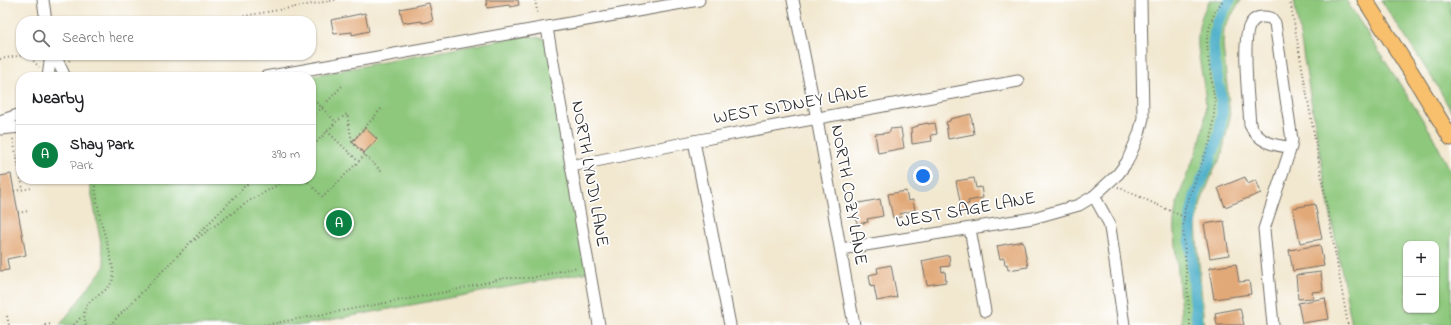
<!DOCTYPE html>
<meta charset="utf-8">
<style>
body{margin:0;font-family:"Indie Flower",sans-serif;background:#f2f2f2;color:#202124}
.controls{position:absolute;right:12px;bottom:12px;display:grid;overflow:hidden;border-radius:8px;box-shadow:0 1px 3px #0004}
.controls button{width:36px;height:36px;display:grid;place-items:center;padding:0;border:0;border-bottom:1px solid #e0e0e0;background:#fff;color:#202124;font:20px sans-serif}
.you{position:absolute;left:923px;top:176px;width:14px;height:14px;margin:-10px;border:3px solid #fff;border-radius:50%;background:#1a73e8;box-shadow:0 0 0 6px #1a73e833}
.badge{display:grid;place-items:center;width:26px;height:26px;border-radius:50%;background:#0b8043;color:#fff;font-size:13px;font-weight:700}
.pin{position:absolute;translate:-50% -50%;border:2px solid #fff;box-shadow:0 1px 4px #0006}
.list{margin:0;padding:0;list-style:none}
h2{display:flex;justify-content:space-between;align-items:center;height:52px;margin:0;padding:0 16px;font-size:17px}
h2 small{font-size:13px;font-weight:400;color:#757577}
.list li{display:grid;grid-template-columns:26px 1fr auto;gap:12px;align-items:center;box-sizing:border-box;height:60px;padding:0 16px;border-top:1px solid #e0e0e0}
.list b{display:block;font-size:15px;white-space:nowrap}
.list p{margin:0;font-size:13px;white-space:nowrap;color:#757577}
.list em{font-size:13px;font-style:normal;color:#757577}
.icon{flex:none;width:22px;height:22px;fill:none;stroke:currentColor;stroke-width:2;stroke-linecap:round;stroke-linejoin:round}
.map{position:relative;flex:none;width:1451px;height:325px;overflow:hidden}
.search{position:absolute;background:#fff;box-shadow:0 1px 3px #0004;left:16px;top:16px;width:300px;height:44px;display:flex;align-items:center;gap:10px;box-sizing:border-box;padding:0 14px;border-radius:16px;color:#757577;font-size:15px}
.panel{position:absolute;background:#fff;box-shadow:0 1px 3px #0004;left:16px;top:72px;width:300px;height:112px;border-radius:16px}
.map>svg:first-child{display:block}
.green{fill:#8ec87d;stroke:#5c7a54;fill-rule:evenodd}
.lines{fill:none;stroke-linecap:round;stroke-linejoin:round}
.canal{stroke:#48adc8;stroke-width:11}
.building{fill:#e2a978}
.minor-casing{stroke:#716d65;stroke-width:13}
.highway-casing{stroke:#716d65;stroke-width:17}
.path{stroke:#716d65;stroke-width:2;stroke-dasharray:1 3;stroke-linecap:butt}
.minor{stroke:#fff;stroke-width:11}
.highway{stroke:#f8bf6c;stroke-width:15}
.labels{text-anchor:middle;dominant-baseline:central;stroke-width:3.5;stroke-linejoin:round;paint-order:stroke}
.street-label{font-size:18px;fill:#2b2b2b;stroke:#fff}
</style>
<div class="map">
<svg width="1451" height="325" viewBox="0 0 1451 325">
<rect width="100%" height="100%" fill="#fff"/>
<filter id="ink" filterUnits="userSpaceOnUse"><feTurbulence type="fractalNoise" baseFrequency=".025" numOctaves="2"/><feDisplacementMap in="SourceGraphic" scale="8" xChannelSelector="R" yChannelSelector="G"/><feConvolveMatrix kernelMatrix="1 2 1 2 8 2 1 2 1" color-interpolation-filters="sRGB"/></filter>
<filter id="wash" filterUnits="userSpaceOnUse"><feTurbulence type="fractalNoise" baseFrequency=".012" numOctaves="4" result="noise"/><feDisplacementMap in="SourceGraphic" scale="16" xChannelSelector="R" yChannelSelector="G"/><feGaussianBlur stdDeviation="0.9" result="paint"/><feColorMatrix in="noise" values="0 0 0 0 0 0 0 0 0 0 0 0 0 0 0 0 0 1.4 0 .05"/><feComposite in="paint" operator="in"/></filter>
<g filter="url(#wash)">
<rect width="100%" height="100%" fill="#f2e8d0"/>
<g class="green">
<path d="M1210 0H1241L1229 19 1224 29 1223 45 1230 117 1221 158 1215 167 1201 202 1196 225 1204 325H1182C1180 304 1179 283 1177 261 1175 246 1172 228 1175 213 1181 180 1201 152 1205 118 1210 75 1183 41 1210 0Z"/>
<path d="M1294 0H1346L1430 131 1448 166 1451 171V325H1352L1328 201ZM1406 244H1436V310H1406Z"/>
<path d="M1381 0H1451V111L1438 87Z"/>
<path d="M528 35 549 40 589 272 303 325H60L105 266 89 179H311V77H304Z"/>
</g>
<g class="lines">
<path class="canal" d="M1197 325 1190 237 1191 215 1195 196 1210 161 1219 135 1222 110 1220 91 1215 66 1213 45 1216 24 1230 0"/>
</g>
<g id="blocks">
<g class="building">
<path d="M486 0H518L519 5 510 7 509 5 487 8Z"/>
<path d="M429 3 433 21 422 23V21L408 23V22L403 23 400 9Z"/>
<path d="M365 13 369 31 352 35V32L334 34 331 20Z"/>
<path d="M971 114 974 134 948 139 946 122 950 121V119Z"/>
<path d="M928 123V124L935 123 937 134 931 135 932 141 912 144 911 128 918 126V125Z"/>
<path d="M365 128 377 139 364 153 352 142Z"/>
<path d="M901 128 904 148 878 153 875 134 886 133 890 132V129Z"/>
<path d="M11 174 26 255 7 259 9 270 0 271V176Z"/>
<path d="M1245 177 1248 184 1256 180 1261 193 1225 207 1218 188Z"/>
<path d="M974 178 976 188 981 187 983 198 968 201 969 204 961 206 956 181Z"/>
<path d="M906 191 908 201 913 200 915 210 900 214 901 217 893 218 888 194Z"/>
<path d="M880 199 883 216 867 219 868 222 857 224 854 204Z"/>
<path d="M1315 204 1322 239 1300 243 1293 208Z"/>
<path d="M1224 221 1229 255 1210 258 1204 224Z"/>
<path d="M1023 241 1028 267 1008 270 1007 264 1005 265 1004 258 1000 259 997 246Z"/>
<path d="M1320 245 1324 266 1293 271 1289 250Z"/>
<path d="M949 255 950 266 941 267 942 272 945 271 946 282 927 285 922 261Z"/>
<path d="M1236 264 1239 282 1249 281 1251 294 1214 299 1209 268Z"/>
<path d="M891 265 897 297 877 301 874 286 871 287 869 275 878 273 877 268Z"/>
<path d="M1321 272 1323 291 1312 292 1313 298 1298 299 1296 275Z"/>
<path d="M1325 298 1329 319 1302 323 1298 303Z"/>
<path d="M1240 308 1244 325H1217L1215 313Z"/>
</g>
</g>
</g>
<g filter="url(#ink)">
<use href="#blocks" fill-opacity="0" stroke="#716d65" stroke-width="1"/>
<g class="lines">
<g class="minor-casing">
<g id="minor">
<path d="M43 0 46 21"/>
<path d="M793 0 817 119 854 325"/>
<path d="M547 28 599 325"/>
<path d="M55 55 65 77"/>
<path d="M48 77 51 55"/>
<path d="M265 77 699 0"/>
<path d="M0 121 21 114"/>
<path d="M0 129 21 127"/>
<path d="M694 141 730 325"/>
<path d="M571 166 694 141 1018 81"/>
<path d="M1094 196 1109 223 1111 234 1124 325"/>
<path d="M970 229 985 311"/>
<path d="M841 249 1033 218 1079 205 1094 196 1118 174 1127 162 1139 134 1143 118 1141 0"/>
<path d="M1273 325 1264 229 1291 147 1292 140 1275 23 1271 18C1262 16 1255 16 1250 25 1241 40 1249 105 1250 125 1258 142 1274 146 1291 147"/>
</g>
</g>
<g class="highway-casing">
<path id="highway" d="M1365 0 1411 72 1451 138"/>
</g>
<g class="path">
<path d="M535 0 538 15"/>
<path d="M1290 0 1348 325"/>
<path d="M216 21 335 0"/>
<path d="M28 55 39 67"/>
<path d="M0 59 24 55"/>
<path d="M69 61 72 55"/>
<path d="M311 97 336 122"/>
<path d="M311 119 342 86"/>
<path d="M327 131 359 162"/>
<path d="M13 139 23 189"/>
<path d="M311 148 336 122 347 114 352 142"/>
<path d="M381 171 352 142 382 108"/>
<path d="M305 179 323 197 365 155"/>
<path d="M1118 187 1184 217"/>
<path d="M14 191 32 188"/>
<path d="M18 213 28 211"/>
<path d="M195 240 249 201 276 186 282 179"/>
<path d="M7 316 9 325"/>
<path d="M45 325 52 324"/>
<path d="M74 325 82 316"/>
<path d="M86 325C77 296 105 300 113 279 116 270 104 233 101 222 98 208 96 193 94 179"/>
<path d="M110 325 252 179"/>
<path d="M264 325 446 292 505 278H531L578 267"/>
<path d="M1190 325 1183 227 1185 208 1212 136 1215 103 1208 57 1207 39 1210 25 1215 12 1223 0"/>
</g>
<use href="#minor" class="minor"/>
<use href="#highway" class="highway"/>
</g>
</g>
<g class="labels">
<g class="street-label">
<text transform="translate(791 106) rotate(-10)">WEST SIDNEY LANE</text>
<text transform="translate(589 174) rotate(80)">NORTH LYNDI LANE</text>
<text transform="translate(848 195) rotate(80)">NORTH COZY LANE</text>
<text transform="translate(966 211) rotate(-10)">WEST SAGE LANE</text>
</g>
</g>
</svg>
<div class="controls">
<button>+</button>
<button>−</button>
</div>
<div class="you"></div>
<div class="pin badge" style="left:339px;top:223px">A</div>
<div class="search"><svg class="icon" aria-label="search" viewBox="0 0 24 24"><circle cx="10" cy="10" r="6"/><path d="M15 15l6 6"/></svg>Search here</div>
<section class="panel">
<h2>Nearby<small></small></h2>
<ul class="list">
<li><span class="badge">A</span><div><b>Shay Park</b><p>Park</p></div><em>390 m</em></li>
</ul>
</section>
</div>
